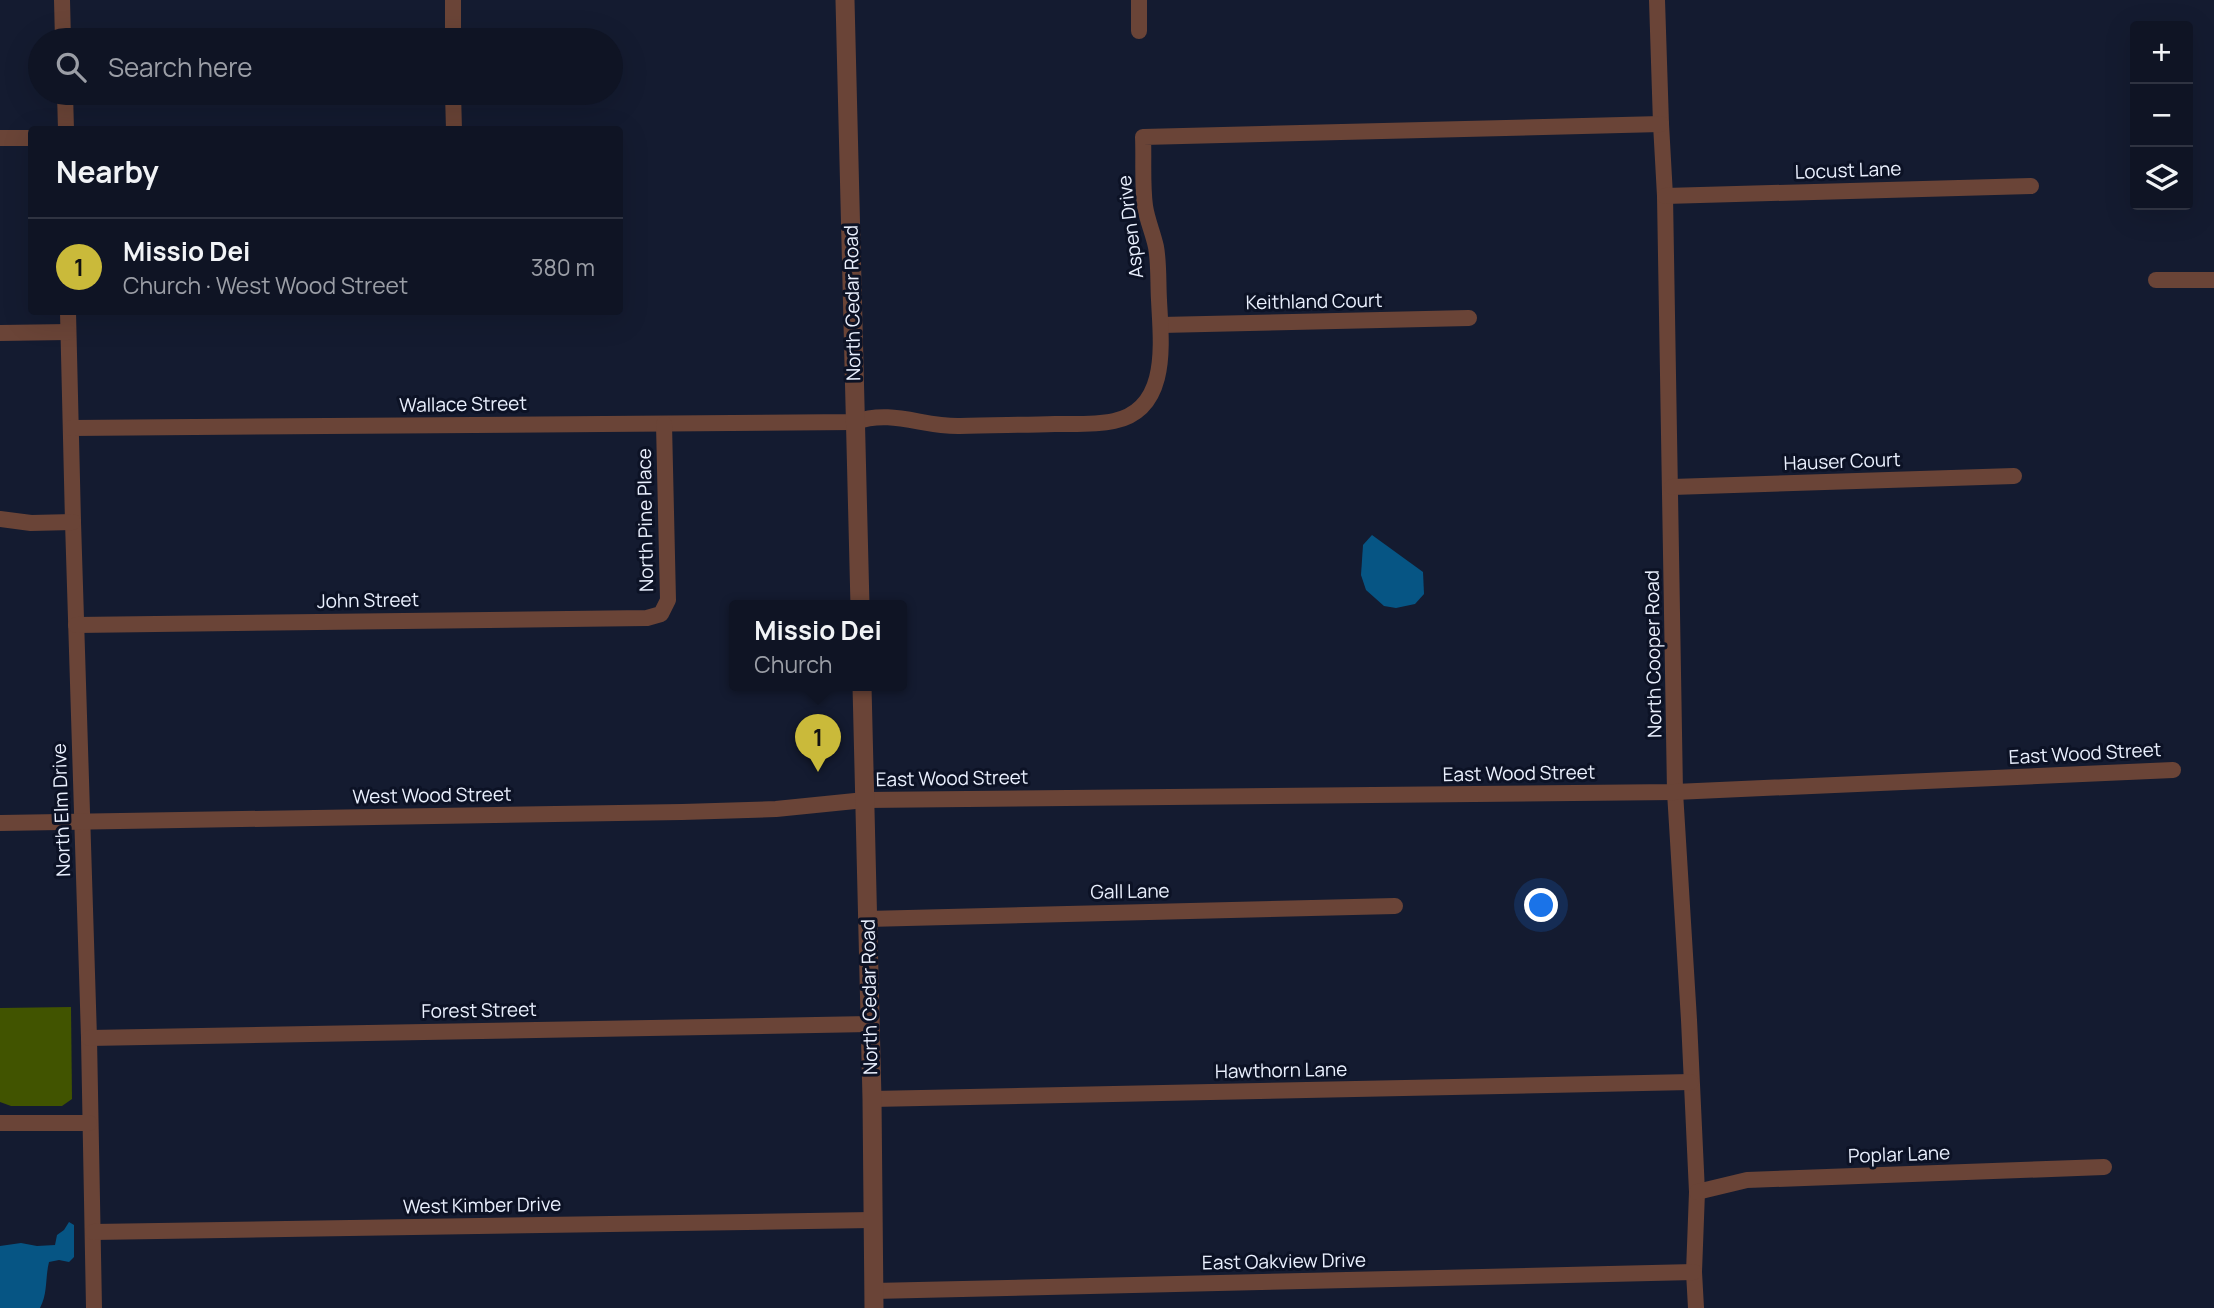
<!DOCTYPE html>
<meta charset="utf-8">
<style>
body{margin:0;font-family:Manrope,sans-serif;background:#1d2131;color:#f1f3f6}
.controls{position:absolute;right:21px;top:21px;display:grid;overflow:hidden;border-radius:7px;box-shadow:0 7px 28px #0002}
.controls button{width:63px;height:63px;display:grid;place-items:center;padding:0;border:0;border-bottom:2px solid #2f3341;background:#0f1424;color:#f1f3f6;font:35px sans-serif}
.you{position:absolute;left:1542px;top:906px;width:24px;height:24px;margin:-18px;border:5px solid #fff;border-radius:50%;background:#1a73e8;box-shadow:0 0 0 10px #1a73e833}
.badge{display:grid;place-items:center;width:46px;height:46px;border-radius:50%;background:#caba3a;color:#111;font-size:23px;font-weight:700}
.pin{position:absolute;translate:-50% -58px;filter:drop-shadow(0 2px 4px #0008)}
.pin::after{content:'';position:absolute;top:37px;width:24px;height:21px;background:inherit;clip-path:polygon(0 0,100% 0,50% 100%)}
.popup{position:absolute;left:729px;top:600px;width:178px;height:91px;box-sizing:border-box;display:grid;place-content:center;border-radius:7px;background:#0f1424;filter:drop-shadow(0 2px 5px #0005);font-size:23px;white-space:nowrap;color:#9b9ea6}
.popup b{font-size:26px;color:#f1f3f6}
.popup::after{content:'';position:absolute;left:50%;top:100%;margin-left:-14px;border:14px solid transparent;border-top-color:#0f1424}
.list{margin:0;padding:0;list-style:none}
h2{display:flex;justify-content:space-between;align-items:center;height:91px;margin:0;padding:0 28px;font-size:30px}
h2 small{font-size:23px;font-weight:400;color:#9b9ea6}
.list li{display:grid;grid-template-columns:46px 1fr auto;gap:21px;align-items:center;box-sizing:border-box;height:98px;padding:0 28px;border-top:2px solid #2f3341}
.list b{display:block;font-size:26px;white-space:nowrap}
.list p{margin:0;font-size:23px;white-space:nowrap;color:#9b9ea6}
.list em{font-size:23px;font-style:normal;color:#9b9ea6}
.icon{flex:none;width:38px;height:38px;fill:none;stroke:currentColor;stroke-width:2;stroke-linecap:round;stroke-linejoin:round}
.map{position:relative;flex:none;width:2214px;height:1308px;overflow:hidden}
.search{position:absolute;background:#0f1424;box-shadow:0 7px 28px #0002;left:28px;top:28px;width:595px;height:77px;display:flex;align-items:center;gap:18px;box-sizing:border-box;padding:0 24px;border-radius:38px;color:#9b9ea6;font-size:26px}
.panel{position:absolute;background:#0f1424;box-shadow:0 7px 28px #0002;left:28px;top:126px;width:595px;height:189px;border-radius:7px}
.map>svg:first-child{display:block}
.forest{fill:#415400}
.water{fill:#065584}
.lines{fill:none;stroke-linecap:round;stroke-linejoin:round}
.minor{stroke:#6a4437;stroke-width:16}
.tertiary{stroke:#6a4437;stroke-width:19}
.labels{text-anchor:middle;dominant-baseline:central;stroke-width:6;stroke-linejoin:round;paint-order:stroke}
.street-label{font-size:19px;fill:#eaf0fe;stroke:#0c1225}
</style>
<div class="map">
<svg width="2214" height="1308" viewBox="0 0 2214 1308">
<rect width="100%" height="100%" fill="#141b30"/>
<path class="forest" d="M71 1007 72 1099 62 1106H11L0 1102V1008Z"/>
<g class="water">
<path d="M1372 535 1423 572 1424 594 1415 604 1396 608 1384 606 1366 590 1361 575 1363 545Z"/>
<path d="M69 1222 74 1225V1257L69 1262 59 1260 49 1262C45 1278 48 1293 40 1308H0V1246L21 1243 37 1246 55 1245 57 1235 64 1230Z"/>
</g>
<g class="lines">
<g class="minor">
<path d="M62 0 63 40"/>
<path d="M453 0V40"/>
<path d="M1139 0V31"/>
<path d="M1657 0 1661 124 1665 196 1675 792 1689 1020 1697 1192 1694 1272 1696 1308"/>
<path d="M65 93 66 130"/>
<path d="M453 93 454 130"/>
<path d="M0 138H32"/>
<path d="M1665 196 2031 186"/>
<path d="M2156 280H2214"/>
<path d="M68 312 73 522 89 1038 94 1308"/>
<path d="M1161 325 1469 318"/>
<path d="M0 333 68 332"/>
<path d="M71 428 855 422C892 409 923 427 960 426 992 425 1023 425 1055 424 1074 424 1095 425 1114 421 1170 409 1161 343 1159 300 1158 283 1159 263 1156 247 1153 233 1147 220 1145 206 1142 183 1144 159 1143 137L1661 124"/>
<path d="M1672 487 2014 476"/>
<path d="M0 519 31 523 73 522"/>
<path d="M76 625 647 618 661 614 668 600 664 424"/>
<path d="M0 823 682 812 776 809 865 800 1675 792 2173 770"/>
<path d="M867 919 1395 906"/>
<path d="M89 1038 870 1024"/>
<path d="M872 1099 1691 1082"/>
<path d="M0 1123H89"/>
<path d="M1697 1192 1747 1180 2104 1167"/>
<path d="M93 1232 872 1220"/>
<path d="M873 1291 1694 1272"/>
</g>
<g class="tertiary">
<path d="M845 0 860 606"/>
<path d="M862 686 872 1099 874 1308"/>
</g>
</g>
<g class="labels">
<g class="street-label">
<text transform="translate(1848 170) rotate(-2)">Locust Lane</text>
<text transform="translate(1130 227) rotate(-97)">Aspen Drive</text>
<text transform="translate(1314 301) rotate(-1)">Keithland Court</text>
<text transform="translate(852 303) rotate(-91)">North Cedar Road</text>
<text transform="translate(463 404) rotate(-1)">Wallace Street</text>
<text transform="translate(1842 461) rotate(-2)">Hauser Court</text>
<text transform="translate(645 520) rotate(-91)">North Pine Place</text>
<text transform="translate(368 600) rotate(-1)">John Street</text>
<text transform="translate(1653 654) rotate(-91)">North Cooper Road</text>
<text transform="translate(2085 753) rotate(-3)">East Wood Street</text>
<text transform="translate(1519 773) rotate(-1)">East Wood Street</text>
<text transform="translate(952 778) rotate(-1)">East Wood Street</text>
<text transform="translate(432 795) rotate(-1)">West Wood Street</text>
<text transform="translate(61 810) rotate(-92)">North Elm Drive</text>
<text transform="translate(1130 891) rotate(-1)">Gall Lane</text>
<text transform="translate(869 997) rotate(-91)">North Cedar Road</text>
<text transform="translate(479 1010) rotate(-1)">Forest Street</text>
<text transform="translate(1281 1070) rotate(-1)">Hawthorn Lane</text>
<text transform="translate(1899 1154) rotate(-2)">Poplar Lane</text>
<text transform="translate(482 1205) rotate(-1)">West Kimber Drive</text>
<text transform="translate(1284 1261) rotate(-1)">East Oakview Drive</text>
</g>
</g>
</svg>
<div class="controls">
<button>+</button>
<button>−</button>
<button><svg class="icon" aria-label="layers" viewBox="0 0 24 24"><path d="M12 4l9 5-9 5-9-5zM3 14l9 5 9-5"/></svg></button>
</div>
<div class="you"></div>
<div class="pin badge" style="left:818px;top:772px">1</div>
<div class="popup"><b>Missio Dei</b>Church</div>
<div class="search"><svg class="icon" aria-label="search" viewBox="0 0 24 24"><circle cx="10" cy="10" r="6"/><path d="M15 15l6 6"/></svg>Search here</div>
<section class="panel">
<h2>Nearby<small></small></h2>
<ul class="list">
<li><span class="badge">1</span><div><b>Missio Dei</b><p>Church · West Wood Street</p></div><em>380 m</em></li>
</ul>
</section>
</div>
